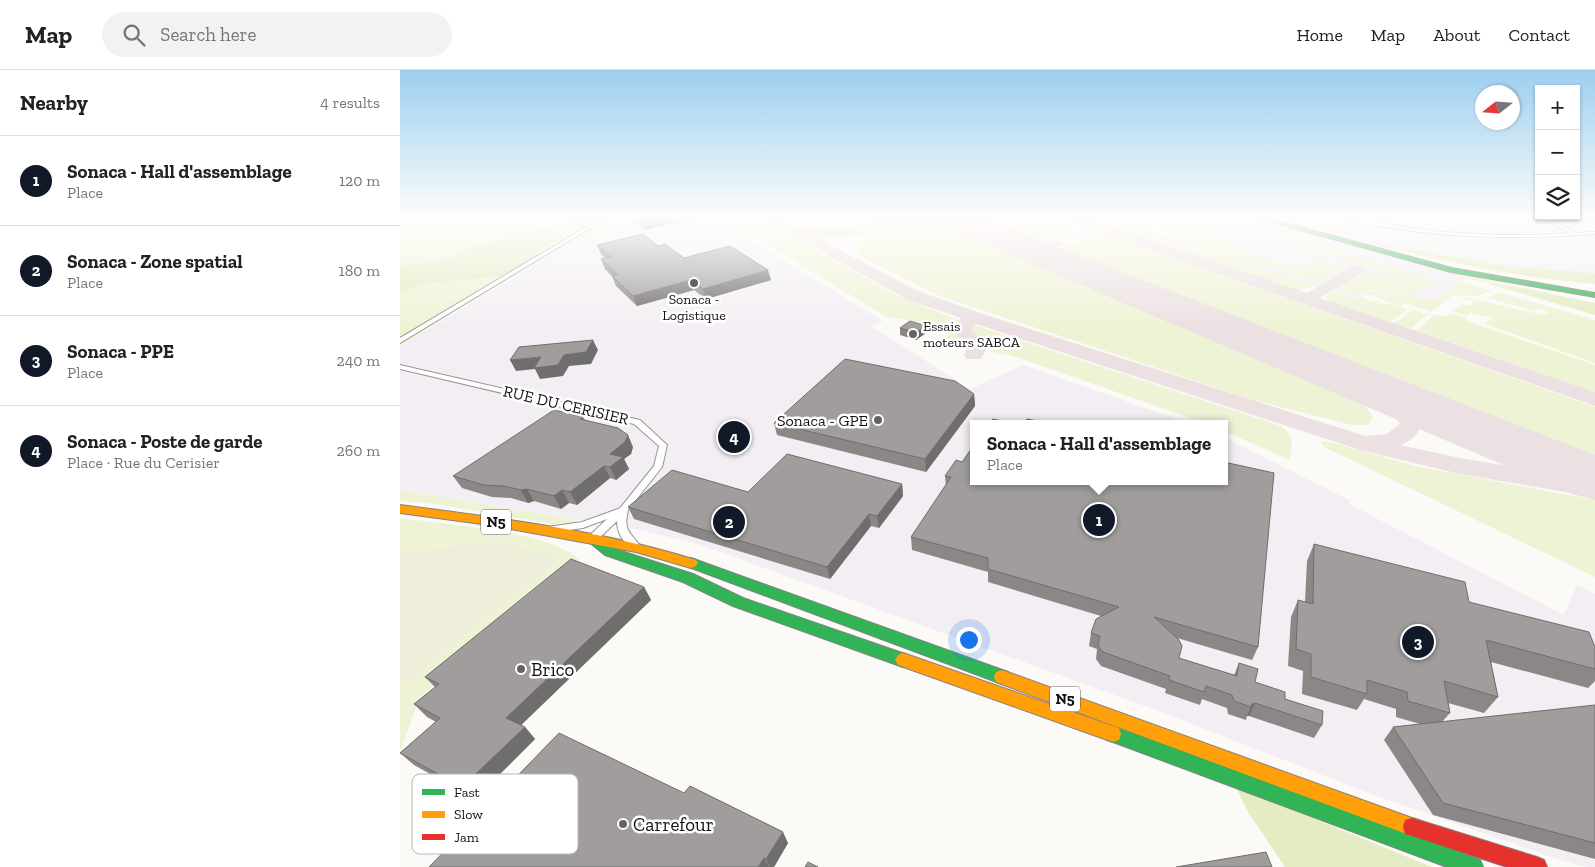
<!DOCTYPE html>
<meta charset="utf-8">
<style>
body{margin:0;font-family:"Zilla Slab",serif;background:#f2f2f2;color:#222}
.controls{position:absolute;right:15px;top:15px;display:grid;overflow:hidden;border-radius:0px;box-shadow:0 1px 4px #0004}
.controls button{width:45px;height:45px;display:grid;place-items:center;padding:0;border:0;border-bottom:1px solid #e0e0e0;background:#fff;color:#222;font:25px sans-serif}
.compass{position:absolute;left:1075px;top:15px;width:45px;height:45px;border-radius:50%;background:#fff;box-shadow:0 1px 4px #0004;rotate:253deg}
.you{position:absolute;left:568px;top:569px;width:18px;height:18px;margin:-12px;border:4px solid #fff;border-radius:50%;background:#1a73e8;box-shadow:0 0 0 8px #1a73e833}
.badge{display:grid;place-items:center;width:32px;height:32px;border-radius:50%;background:#111827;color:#fff;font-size:16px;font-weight:700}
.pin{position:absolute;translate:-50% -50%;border:2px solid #fff;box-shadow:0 1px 5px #0006}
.popup{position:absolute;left:570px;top:350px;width:258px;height:65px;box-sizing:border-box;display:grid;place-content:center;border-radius:0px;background:#fff;filter:drop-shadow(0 1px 4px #0005);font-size:16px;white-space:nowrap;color:#767676}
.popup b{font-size:19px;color:#222}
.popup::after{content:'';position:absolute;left:50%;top:100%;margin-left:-10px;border:10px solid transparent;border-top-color:#fff}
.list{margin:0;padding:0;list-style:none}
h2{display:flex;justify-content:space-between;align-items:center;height:65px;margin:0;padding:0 20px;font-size:21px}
h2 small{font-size:16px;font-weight:400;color:#767676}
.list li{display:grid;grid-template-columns:32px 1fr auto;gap:15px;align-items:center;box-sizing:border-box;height:90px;padding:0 20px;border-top:1px solid #e0e0e0}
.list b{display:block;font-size:19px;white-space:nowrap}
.list p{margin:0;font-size:16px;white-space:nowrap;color:#767676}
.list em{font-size:16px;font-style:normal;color:#767676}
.icon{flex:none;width:28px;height:28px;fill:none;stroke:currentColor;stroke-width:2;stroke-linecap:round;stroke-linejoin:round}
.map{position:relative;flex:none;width:1195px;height:797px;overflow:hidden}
header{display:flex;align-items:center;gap:30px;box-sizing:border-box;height:70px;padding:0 25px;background:#fff;border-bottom:1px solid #e0e0e0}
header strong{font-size:24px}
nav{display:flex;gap:28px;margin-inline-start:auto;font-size:18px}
.search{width:350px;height:45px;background:#f2f2f2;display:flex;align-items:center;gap:12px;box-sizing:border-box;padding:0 18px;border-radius:28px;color:#767676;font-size:19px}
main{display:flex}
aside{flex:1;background:#fff}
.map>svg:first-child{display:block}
.industrial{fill:#f3eef3}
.green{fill:#eff3d5}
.forest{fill:#e3ecc3}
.cemetery{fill:#efeeda}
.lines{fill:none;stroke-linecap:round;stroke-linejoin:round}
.taxiway{fill:#ebe0e2;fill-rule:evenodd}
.runway{fill:#ebe0e2;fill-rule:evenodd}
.street-casing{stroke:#979695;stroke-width:2}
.fast-casing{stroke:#848382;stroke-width:2}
.slow-casing{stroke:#848382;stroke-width:2}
.jam-casing{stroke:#848382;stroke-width:2}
.street{fill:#fffefe;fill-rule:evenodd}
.fast{fill:#30b455;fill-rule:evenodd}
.slow{fill:#ff9f0a;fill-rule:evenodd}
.jam{fill:#e5322d;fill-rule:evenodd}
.wall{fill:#8a8786}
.shaded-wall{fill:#706e6d}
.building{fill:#a09d9c;stroke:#706e6d}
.poi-dot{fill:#636362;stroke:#fff;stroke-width:2}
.labels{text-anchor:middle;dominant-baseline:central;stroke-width:5;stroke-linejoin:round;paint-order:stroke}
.far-poi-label{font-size:14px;fill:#111;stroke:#fff}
.shield{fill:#fff;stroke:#585858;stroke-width:1}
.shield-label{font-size:15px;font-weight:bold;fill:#111}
.street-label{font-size:16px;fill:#111;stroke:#fff}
.poi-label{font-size:16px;fill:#111;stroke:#fff;text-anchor:end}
.near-poi-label{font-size:19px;fill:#111;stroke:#fff;text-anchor:start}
.key{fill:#fff;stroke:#b8b8b8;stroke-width:1}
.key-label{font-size:14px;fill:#111}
</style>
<header>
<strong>Map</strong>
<div class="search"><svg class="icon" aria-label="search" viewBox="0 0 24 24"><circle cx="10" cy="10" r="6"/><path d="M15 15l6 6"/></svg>Search here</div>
<nav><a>Home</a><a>Map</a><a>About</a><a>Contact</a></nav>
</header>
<main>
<aside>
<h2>Nearby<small>4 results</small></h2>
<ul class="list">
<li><span class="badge">1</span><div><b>Sonaca - Hall d'assemblage</b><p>Place</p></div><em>120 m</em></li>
<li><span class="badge">2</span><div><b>Sonaca - Zone spatial</b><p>Place</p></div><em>180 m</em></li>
<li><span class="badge">3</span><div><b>Sonaca - PPE</b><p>Place</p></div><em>240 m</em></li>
<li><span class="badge">4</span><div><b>Sonaca - Poste de garde</b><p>Place · Rue du Cerisier</p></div><em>260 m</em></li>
</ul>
</aside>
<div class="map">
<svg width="1195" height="797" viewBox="0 0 1195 797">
<rect width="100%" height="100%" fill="#fcfaf7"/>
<g class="industrial">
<path d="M222 148H315L483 251 471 256 570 319 623 295 791 354H574V411H824V367L951 431 949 434 1164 545 1177 515 1195 524V797H1186L1154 788 963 721 764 643 298 474 235 459 0 420V276L146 188 172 167 191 165Z"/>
<path d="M853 148 1007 192 1066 208 1036 230 970 221 957 229 764 165 775 161 740 149Z"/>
<path d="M880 148H1195V203L1104 196 1032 184 956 170Z"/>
</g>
<g class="green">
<path d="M0 148H194L153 173 0 277Z"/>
<path d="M323 148H358L496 225 561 251 557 254 556 262 570 275 565 277 545 272 544 268 549 265 531 256 527 257 521 253 485 246Z"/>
<path d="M386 148H487C465 157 432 165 408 158 401 155 393 151 386 148Z"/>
<path d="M575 148H660L674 158C646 185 604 160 575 148Z"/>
<path d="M853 148 1036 199 1124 218 1089 214 1063 208Z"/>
<path d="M728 153 744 160 915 215 901 220 891 219 719 159Z"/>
<path d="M528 154 544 155 949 325 966 337 973 347 968 355H952L853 330 537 225 459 185 455 178C468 158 505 155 528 154Z"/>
<path d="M777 163C785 165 809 169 816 166L843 175 837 178 896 200 919 189 946 198 919 213 773 166Z"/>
<path d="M699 165 714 167 1195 337V392L662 181V178Z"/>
<path d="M890 167 1036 210 1020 221 1014 222 1015 225 969 219 955 225 938 219 967 203 1005 214 1007 212 975 202 973 201 974 198 942 192 944 189 926 183 928 182 927 181 898 174 891 175 881 171Z"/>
<path d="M1062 211 1091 221 1077 226 1053 225 1031 242 1006 233 1001 236 971 225H963L970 221 1036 230Z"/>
<path d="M932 221 957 229 962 226 970 231 979 230 978 233 986 235 989 233 1008 240 989 252 930 232 925 227Z"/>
<path d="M1099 222 1195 250V293L1085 254 1092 248 1071 243 1066 246 1053 241 1063 234 1068 236 1075 232 1061 228 1053 229 1064 227 1143 245 1149 242 1139 239 1134 241 1088 228Z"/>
<path d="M1014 239 1023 244 1030 243 1011 258 994 254Z"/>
<path d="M1051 243 1065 247 1067 251 1195 295V322L1017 261 1034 245 1047 246Z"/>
<path d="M574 255 881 356C895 366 892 375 890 390L824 361V354H808L613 286 593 282 569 261Z"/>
<path d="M927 371 1016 396 1195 430V507L924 377 921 372Z"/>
<path d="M0 420 173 449 177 453 168 457 35 434 0 431Z"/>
<path d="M0 448C42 454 148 461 178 488L182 487 20 627 0 682V617L161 487 100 472 0 481Z"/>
</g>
<g class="forest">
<path d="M181 148H222L191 165 159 169 105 206 29 213 0 223V196L51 189 67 179Z"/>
<path d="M956 170 1104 196 1195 203V214C1114 207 1034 190 956 170Z"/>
<path d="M1089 214 1124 218 1195 233V245Z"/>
<path d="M835 716 1032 797H885L848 742Z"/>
</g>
<path class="cemetery" d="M100 472 162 487 0 617V481Z"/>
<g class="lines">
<g class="taxiway">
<path d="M362 148H380L399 158 444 160 491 148H555L576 153 578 156 576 159 571 160 540 153 492 157 444 168 415 167 518 221 580 243 965 366 987 364 1000 354C992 333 971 326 952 317L948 313 952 309C977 302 1013 331 1022 354 1017 365 1012 371 1000 375L1060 388 1195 411V427L1060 404 960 380 576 254 571 259 588 277 581 289H567L564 285 568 278 553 260 561 248 506 229Z"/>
<path d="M666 148H687L907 223 952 196H964L966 199 964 202 920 228 1195 322V336L668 151Z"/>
<path d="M609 167 631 172 662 171 664 174 657 181 668 192 665 195H655L643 179 631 180 604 174 602 171 604 168Z"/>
</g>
<path class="runway" d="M535 148H583L1195 385V430L1172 424 540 155Z"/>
<g class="street-casing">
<g id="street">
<path d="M201 148H207L0 273V268Z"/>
<path d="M944 148C968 148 992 156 1016 159 1067 165 1119 167 1170 163L1142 148H1171L1152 150 1176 163 1195 162V164C1128 169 1060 169 992 158 977 156 958 154 944 148Z"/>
<path d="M0 295 240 350 267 375 262 397 228 440C223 461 230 462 241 477L240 480H232C224 472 217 464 217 451L195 472H187L186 470 187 468 207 449 183 458 148 463 145 462 143 460 145 458 148 457 182 452 218 439 221 437 254 396 259 376 234 354 0 299Z"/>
</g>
</g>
<g class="fast-casing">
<g id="fast">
<path d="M857 148H868L1052 198 1195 223V227L1051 202Z"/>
<path d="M195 467 215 479 293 504 343 528 508 585 511 590 508 595 503 597 333 536 283 512 205 485 189 472 190 469Z"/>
<path d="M291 488 608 602 610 607 608 612 602 614 286 496 284 493 286 490Z"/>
<path d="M713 656 1073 787 1080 790 1083 797H1047L713 672 707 670 705 664 707 658Z"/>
</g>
</g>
<g class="slow-casing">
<g id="slow">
<path d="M0 435C99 448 200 460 296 490L298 493 296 496 291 498 236 482 89 455 0 443Z"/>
<path d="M503 583 713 656 719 658 721 664 719 670 713 672 498 595 495 590 498 585Z"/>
<path d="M602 600 1012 748 1019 750 1021 757 1019 764 1012 766 596 612 594 607 596 602Z"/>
</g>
</g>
<g class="jam-casing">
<path id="jam" d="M1012 748 1137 787 1144 790 1147 797H1107L1012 766 1005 764 1003 757 1005 750Z"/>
</g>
<use href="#street" class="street"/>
<use href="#fast" class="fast"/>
<use href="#slow" class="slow"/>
<use href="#jam" class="jam"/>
</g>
<g class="wall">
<path d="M233 148H291L292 149 245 160 234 152Z"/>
<path d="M197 175 258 176 284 188 371 210 306 229 294 220 237 236 216 216 212 206 205 199 201 189 205 188 201 184Z"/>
<path d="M500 258 526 263 516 270 500 265Z"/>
<path d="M574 324 575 336 526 402 377 365 374 353Z"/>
<path d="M183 347 185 350 233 377 231 384 224 389 229 399 216 410 210 408 177 435 169 433 161 439 134 431 128 433 111 428 92 427 62 418 53 406Z"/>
<path d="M562 392 858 577 852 590 777 568 779 588 834 605 839 593 855 612 885 629 922 655 914 668 849 646H847L846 650 828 644 827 638 802 629 800 635 765 623 766 619 701 596 696 589 697 579 689 576 691 563 701 546 588 512V502L512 480 511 467 546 416 545 406Z"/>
<path d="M502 414 503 426 479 458 471 456 430 509 234 449 228 437 348 422Z"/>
<path d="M914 474 1069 532 1195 577V611L1188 618 1091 592 1098 627 1084 643 1048 633 1050 643 1042 652 1195 635V789L1033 745 984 670 993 657 1020 654 996 647V639L964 629 957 640 902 624 903 601 888 596 891 547 898 530 905 532 907 491Z"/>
<path d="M244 517 251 530 121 655 125 657 135 669 75 729 14 695 0 683 36 652 27 647 14 634 35 617 25 607Z"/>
<path d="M388 773 374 797H29Z"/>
</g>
<g class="shaded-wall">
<path d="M241 148H291L292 149 245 160Z"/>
<path d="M368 200 371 210 306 229 303 219Z"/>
<path d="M291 210 294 220 237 236 233 226Z"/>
<path d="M526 256V263L516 270V263Z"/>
<path d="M193 270 198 280 191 294 169 296 163 306 140 309 135 299 116 301 110 290 164 285Z"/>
<path d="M574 324 575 336 526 402 525 389Z"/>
<path d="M228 365 233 377 231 384 224 389 229 399 216 410 210 397V384Z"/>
<path d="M204 396 210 408 177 435 170 422Z"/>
<path d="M502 414 503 426 479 458 477 446Z"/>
<path d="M127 419 134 431 128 433 121 420Z"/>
<path d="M162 420 169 433 161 439 154 426Z"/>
<path d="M469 444 471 456 430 509 427 497Z"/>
<path d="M244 517 251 530 116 660 106 648Z"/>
<path d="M855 633 849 646H847L851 637 852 634Z"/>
<path d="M125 657 135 669 75 729 62 717Z"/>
<path d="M383 762 388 773 374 797H370L366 789Z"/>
<path d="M364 788 369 797H358Z"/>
</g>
<g class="building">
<path d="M243 164 258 176 265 174 284 188 330 176 368 200 303 219 291 210 233 226 212 206 218 205 201 189 211 187 197 175Z"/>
<path d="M510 251 526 256 516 263 500 258Z"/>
<path d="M193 270 186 282 164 285 158 295 134 298 141 287 110 290 119 277Z"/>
<path d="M445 289 555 311 574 324 525 389 374 353Z"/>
<path d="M154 340 183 347 180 349 218 358 228 365 225 372 210 384 223 387 210 397 204 396 170 422 162 420 154 426 127 419 121 420 104 416 84 415 53 406Z"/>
<path d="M593 349 614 354H589Z"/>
<path d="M627 349 643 352 642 354H623Z"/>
<path d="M574 375V411H824V392L874 403 858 577 754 547 779 570 782 576 779 588 837 606 839 593 858 599 855 612 885 622V629L923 641 922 655 855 633 852 634 851 637 834 631 832 625 806 616 804 622 769 610 770 606 703 582 698 576 700 566 691 563 696 549 719 537 588 499V488L511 467 551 407 545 406 556 390 562 392Z"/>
<path d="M387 384 502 414 477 446 469 444 427 497 228 437 272 400 348 422Z"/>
<path d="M914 474 1065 512 1069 532 1189 562 1195 577V599L1086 570 1098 627 1044 611 1050 643 1008 631 1007 622 967 610V624L911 607V584L896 579 898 530 913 534Z"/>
<path d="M171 489 244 517 106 648 125 657 62 717 0 683 40 648 14 634 39 614 25 607Z"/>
<path d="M1195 635V773L1043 733 993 657Z"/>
<path d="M159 663 284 723 290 716 383 762 366 789 364 788 358 797H29Z"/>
<path d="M866 782 872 797H776Z"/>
<path d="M408 792 418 797H405Z"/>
</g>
<linearGradient id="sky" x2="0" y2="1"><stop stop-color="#9ccfef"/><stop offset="0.57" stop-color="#fefdfb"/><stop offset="1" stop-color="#fefdfb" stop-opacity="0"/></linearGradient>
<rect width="1195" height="260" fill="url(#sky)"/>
<g class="poi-dot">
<circle cx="294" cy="213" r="5"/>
<circle cx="513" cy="264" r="5"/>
<circle cx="478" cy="350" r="5"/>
<circle cx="121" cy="599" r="5"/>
<circle cx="223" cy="754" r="5"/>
</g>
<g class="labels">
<g class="far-poi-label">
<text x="294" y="229">Sonaca -<tspan x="294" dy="16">Logistique</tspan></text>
<text x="523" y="256" text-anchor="start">Essais<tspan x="523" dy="16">moteurs SABCA</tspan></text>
</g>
<g class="shield">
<rect x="81" y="439.5" width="30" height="25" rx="4"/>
<rect x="650" y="616.5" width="30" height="25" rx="4"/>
</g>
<g class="shield-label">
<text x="96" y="452">N5</text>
<text x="665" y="629">N5</text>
</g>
<g class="street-label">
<text transform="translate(166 335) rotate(13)">RUE DU CERISIER</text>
</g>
<g class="poi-label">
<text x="468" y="350">Sonaca - GPE</text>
</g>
<g class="near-poi-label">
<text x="131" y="599">Brico</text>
<text x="233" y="754">Carrefour</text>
</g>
</g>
<rect x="12" y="704" width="166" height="80" rx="8" class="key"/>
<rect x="22" y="719" width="23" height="6" fill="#30b455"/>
<rect x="22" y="741" width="23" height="7" fill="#ff9f0a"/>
<rect x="22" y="764" width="23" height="6" fill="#e5322d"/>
<g class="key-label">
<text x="54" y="727">Fast</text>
<text x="54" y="749">Slow</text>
<text x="54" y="772">Jam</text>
</g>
</svg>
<div class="controls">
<button>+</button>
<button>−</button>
<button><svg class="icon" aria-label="layers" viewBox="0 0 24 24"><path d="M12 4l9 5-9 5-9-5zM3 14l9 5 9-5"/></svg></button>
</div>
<svg class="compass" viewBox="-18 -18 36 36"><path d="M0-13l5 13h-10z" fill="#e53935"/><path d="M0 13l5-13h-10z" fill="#767676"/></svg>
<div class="you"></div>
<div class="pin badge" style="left:699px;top:450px">1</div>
<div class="popup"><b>Sonaca - Hall d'assemblage</b>Place</div>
<div class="pin badge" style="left:329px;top:452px">2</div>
<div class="pin badge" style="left:1018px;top:572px">3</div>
<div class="pin badge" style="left:334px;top:367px">4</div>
</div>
</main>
